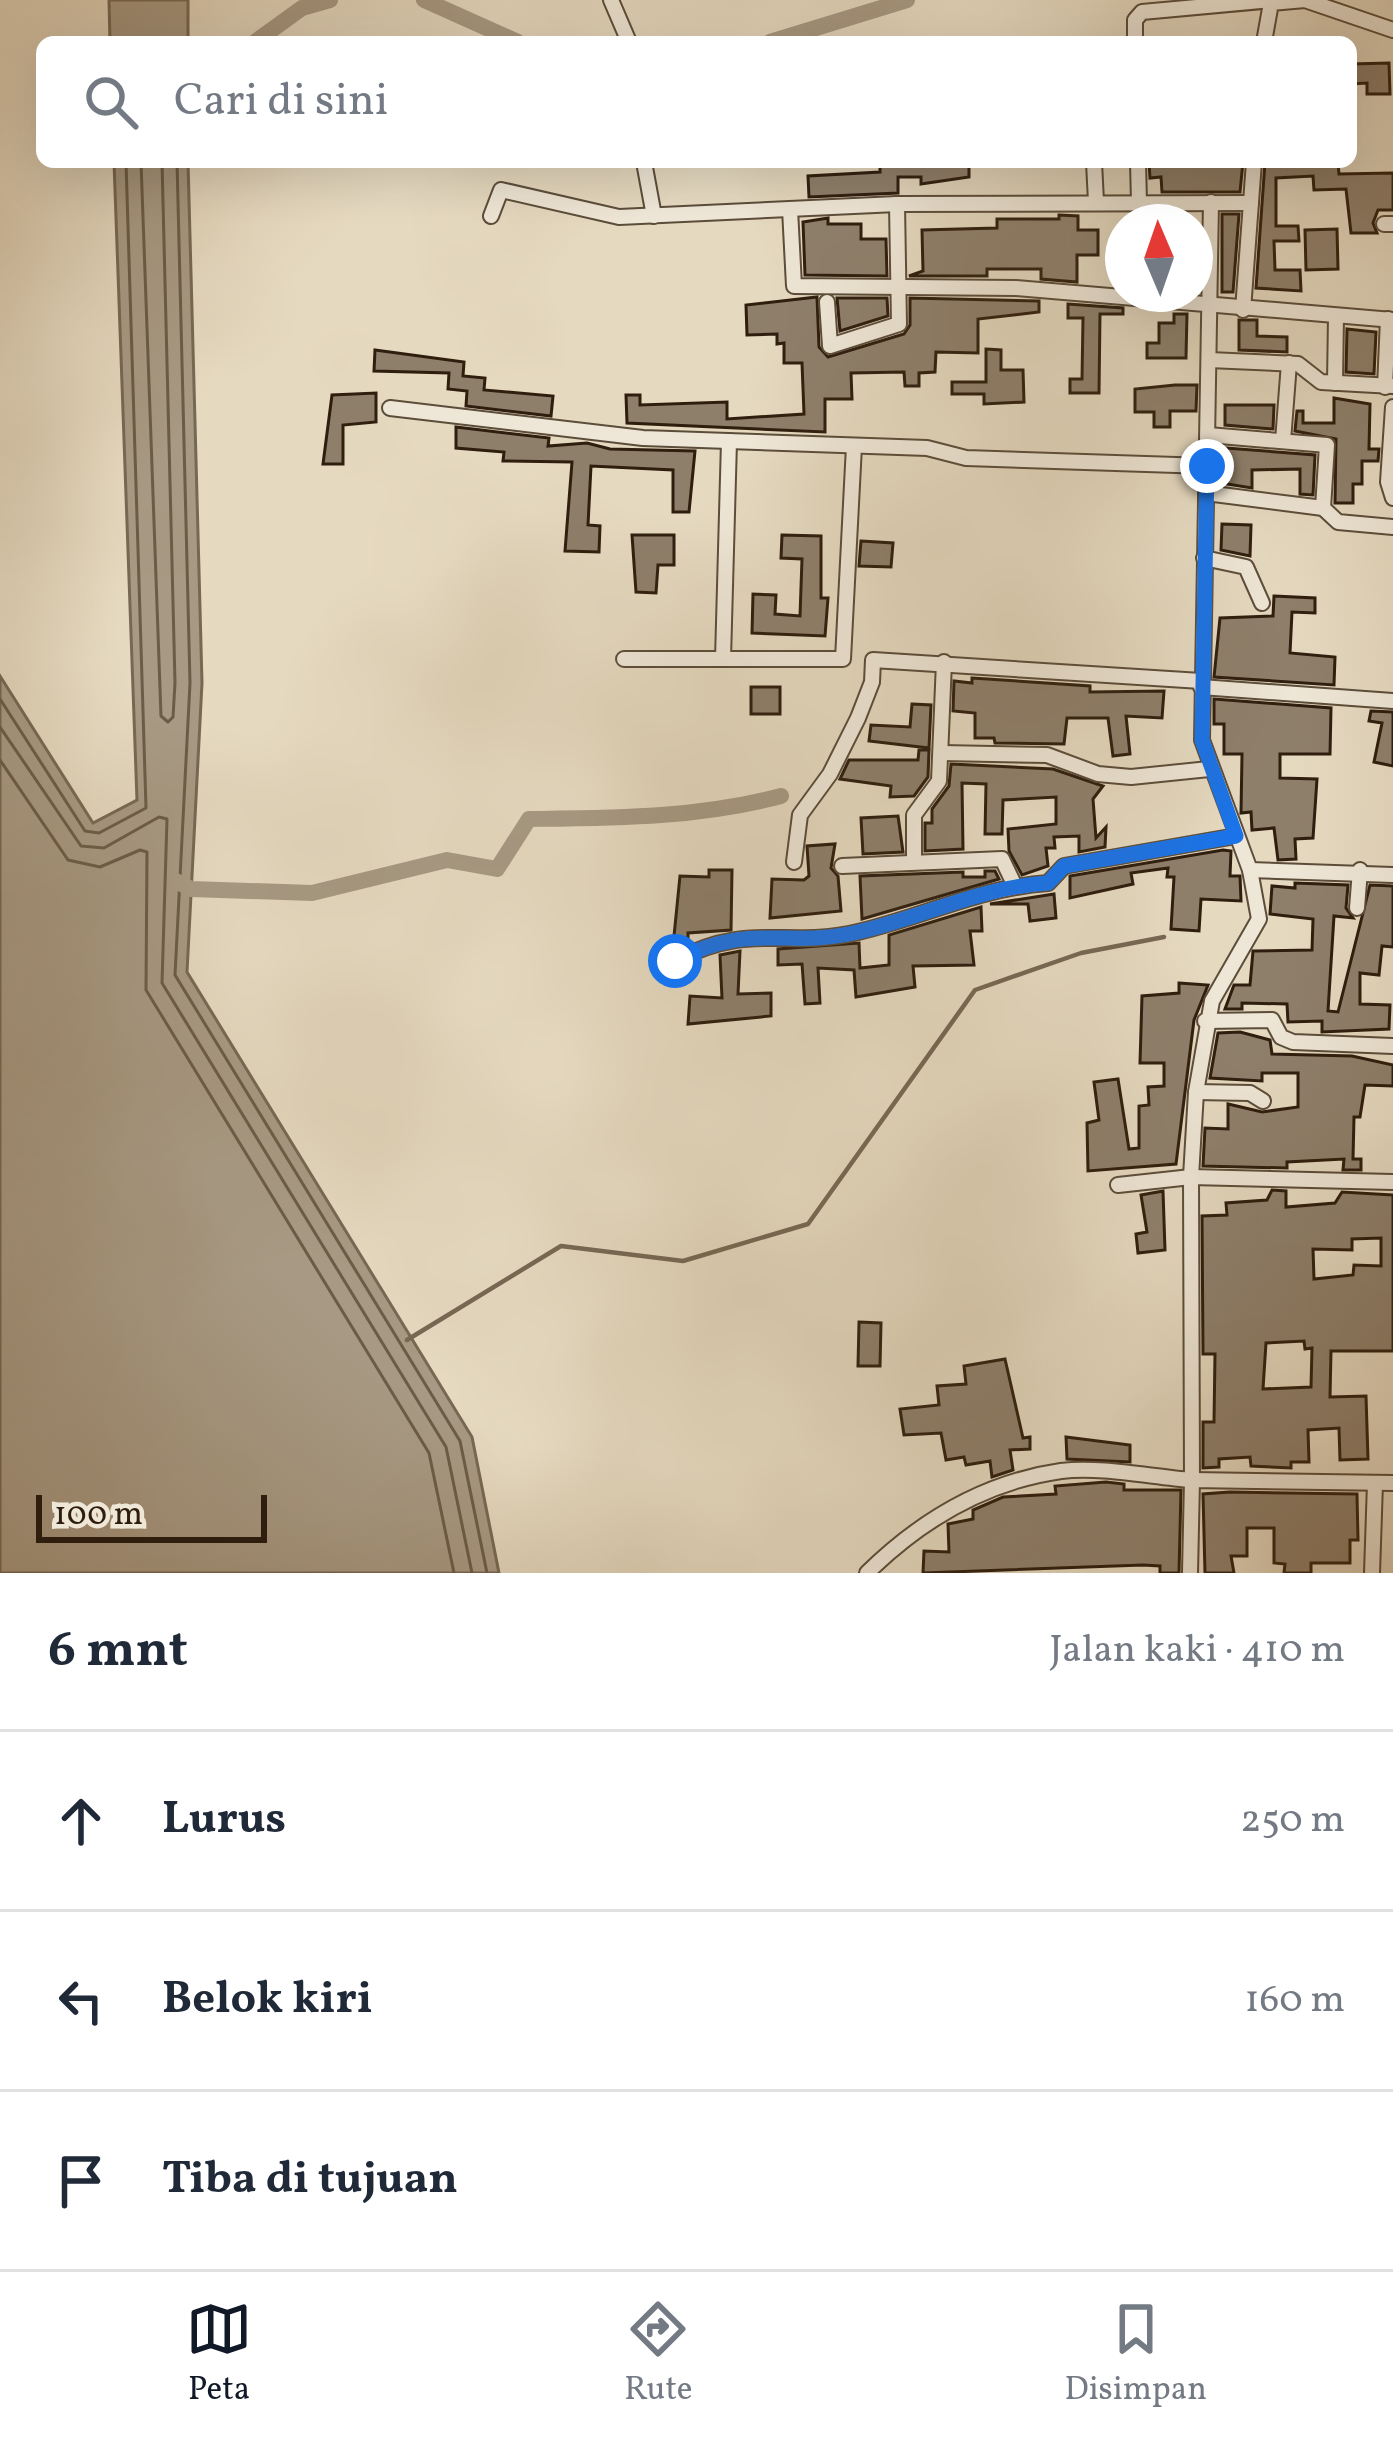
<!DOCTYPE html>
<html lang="id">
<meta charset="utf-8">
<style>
body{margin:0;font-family:Vollkorn,serif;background:#f2f2f3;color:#1f2937}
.compass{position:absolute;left:1105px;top:204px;width:108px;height:108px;border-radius:50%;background:#fff;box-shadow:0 12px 48px #0002;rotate:358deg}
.scale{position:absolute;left:36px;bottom:30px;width:231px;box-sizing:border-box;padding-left:12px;border:6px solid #2f1e0e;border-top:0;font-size:33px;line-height:42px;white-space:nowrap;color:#2f1e0e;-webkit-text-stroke:9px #eee6d6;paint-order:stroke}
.stop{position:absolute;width:36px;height:36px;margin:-27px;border:9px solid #1a73e8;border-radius:50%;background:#fff}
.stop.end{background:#1a73e8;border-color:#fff;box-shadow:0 3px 12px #0008}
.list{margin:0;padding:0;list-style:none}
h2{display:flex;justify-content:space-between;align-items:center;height:156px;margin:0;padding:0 48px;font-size:51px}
h2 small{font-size:39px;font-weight:400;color:#747a83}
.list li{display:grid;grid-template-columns:78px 1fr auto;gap:36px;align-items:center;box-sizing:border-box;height:180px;padding:0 48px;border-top:3px solid #e0e1e3}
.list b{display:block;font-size:45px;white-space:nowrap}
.list em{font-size:39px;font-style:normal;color:#747a83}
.icon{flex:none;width:66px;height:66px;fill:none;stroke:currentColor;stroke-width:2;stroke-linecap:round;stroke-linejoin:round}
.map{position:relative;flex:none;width:1393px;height:1573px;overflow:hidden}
.search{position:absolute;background:#fff;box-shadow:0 12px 48px #0002;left:36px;right:36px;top:36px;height:132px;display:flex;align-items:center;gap:30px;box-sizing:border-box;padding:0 42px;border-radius:18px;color:#747a83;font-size:45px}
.sheet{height:696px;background:#fff}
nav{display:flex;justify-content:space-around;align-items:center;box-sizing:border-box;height:168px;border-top:3px solid #e0e1e3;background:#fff;font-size:33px;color:#747a83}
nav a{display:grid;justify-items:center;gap:6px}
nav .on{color:#111827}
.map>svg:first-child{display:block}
.water{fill:#a79983;stroke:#776854;stroke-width:3}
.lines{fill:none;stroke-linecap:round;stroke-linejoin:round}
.shore{stroke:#6b5c48;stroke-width:3}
.stream{stroke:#776854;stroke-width:4.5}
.canal{stroke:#a79983;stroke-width:16}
.building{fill:#8e7f6b;stroke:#2f1e0e;stroke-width:3;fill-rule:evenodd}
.minor-casing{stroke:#5c4d3a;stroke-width:18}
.minor{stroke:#eee6d6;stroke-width:14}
.route{stroke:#1a73e8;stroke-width:15}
</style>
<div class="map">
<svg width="1393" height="1573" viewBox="0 0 1393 1573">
<rect width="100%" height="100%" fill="#e5d9c0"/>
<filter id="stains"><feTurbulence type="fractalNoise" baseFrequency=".00167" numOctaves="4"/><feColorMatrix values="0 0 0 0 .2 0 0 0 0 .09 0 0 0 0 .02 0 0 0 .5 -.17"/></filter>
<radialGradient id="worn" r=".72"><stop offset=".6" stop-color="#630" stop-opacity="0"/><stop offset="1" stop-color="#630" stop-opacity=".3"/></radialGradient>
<g class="water">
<path d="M109 0H188V42H110Z"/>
<path d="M114 162H188L202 683 187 972 472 1437 499 1573H0V676L93 823 137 800Z"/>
</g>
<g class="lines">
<g class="shore">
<path d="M141 162 161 716 168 722 173 717 175 683 162 162"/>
<path d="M177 162 190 683 175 975 460 1441 487 1573"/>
<path d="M0 699 85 831 99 833 146 808 126 162"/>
<path d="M0 727 81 846 104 848 159 817 167 819 162 983 446 1447 472 1573"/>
<path d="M0 760 68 860 100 867 140 850 147 852 146 990 429 1453 454 1573"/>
</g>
<path class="stream" d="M407 1340 561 1246 683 1261 808 1224 975 990 1081 953 1164 937"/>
<g class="canal">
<path d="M424 0 518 42"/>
<path d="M255 42 302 8 330 0"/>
<path d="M770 42 907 0"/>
<path d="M176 881 191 889 312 893 447 860 497 869 529 819C614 818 698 818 781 796"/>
</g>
</g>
<g class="building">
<path d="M1389 63 1390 94H1367V83L1351 84V64Z"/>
<path d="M880 162 969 163V177L921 184V177H898V193L809 197 808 176 880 172Z"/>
<path d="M1149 162H1243L1240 192H1162L1161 177 1150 178Z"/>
<path d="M1265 162 1338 163 1339 174 1393 173V210H1378L1373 223 1377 233H1351L1346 189 1314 190 1313 176 1276 178V226H1298L1299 241H1274L1275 270H1300L1301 291 1256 288Z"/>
<path d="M1222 214H1239L1233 292H1222Z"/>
<path d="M1059 215 1078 216V230H1098V255H1077V282L1041 279V269H987V276H909L923 271 922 230 997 228V219H1059Z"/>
<path d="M828 218V224H861V239H886L887 276 805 275 803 222Z"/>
<path d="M1337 229 1338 269 1306 270 1305 230Z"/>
<path d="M817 297 819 347 828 357 904 334 910 325V298L1039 301V312L978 319V353L936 352 935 372 919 373V386H905L904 372 851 373 852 399H825V432L627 423 626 395H640V405L727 402V419L804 414 802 363H784V343L777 344V334L747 335 746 305Z"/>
<path d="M837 298H887L888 316 840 331Z"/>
<path d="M1068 304 1123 308V314H1100L1099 393H1070V379H1082L1083 318H1068Z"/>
<path d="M1174 314H1187L1186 358H1147V343H1159V323H1174Z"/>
<path d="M1239 320H1257V336L1287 337V352L1239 350Z"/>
<path d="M1347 329 1376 332 1374 374 1346 372Z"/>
<path d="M986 349 1001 350V370H1023L1024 402 984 404V394H952V382H986Z"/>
<path d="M375 350 464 362 463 376 485 378 484 390 553 396 551 416 466 406 467 391 448 389 449 373 374 371Z"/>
<path d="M1175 385H1197L1196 411H1170V427H1154V412H1135V389Z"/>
<path d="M376 393V422L343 425V464H323L332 395Z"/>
<path d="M1334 398 1370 404 1369 449H1379L1378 461H1362V484H1353V503H1335L1336 439 1295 431 1297 411H1303V423H1334Z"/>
<path d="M1225 405H1274L1273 429 1225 425Z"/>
<path d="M456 427 549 438 548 446 587 443 610 449 695 451 689 512H673V470L591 466 588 525 600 526 599 552 565 551 572 462 503 461 504 452 456 448Z"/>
<path d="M1226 448 1315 455 1313 495 1300 494V469L1252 470V488L1227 484Z"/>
<path d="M1222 524 1251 525 1250 556 1221 550Z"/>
<path d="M632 535H674V565H658L656 593 636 592Z"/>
<path d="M782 535 821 536V598H828L825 636 752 633 753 594 776 595 775 614 800 616 802 559 781 558Z"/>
<path d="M861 541 893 543 891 567 859 566Z"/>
<path d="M1274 596 1315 598V613L1292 612 1290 653 1335 657 1334 685 1214 677 1220 618 1273 616Z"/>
<path d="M972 678 1090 686V692L1164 691 1162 718 1126 716 1130 754 1113 756 1108 718H1067L1064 744 995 743 994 738H975V713L953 711 954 681 972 683Z"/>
<rect x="751" y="687" width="29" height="27"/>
<path d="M1214 699 1331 708 1330 754H1280V778L1317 779 1313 838 1295 839 1296 859 1278 860 1274 828 1252 830 1251 812 1241 813 1242 754H1224V724H1214Z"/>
<path d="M912 704 931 705 929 748 869 741 871 725 910 727Z"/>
<path d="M1371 711 1393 712V766L1374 762 1382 723 1369 721Z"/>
<path d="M919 750H929L928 777 914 796 890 797 891 786 840 779 849 760H918Z"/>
<path d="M951 764 1053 769 1103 786 1093 799 1096 838 1106 827 1105 847 1079 852V836L1054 837 1055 848H1046L1048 866 1022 875 1009 851 1008 829 1056 824V797L1003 800 1002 834H985L986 784 962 783 963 849 925 851V823H932V809L949 786Z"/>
<path d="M898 816 903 852 863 854 861 818Z"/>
<path d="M835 844 831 868 838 876 841 911 770 918 772 879 804 880 809 876 807 846Z"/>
<path d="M1223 850 1231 851 1230 876H1240L1241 901 1201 899 1199 931 1171 929 1174 877H1167L1168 868 1131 873 1133 884 1070 898V876Z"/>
<path d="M709 870H732L731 930 688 933V943L673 946 680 876 709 877Z"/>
<path d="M985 871H995L999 879 862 919 860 876 963 872V877H985Z"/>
<path d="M1295 883 1348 885 1346 908 1353 918 1334 916 1328 1011 1338 1012 1370 885 1393 886V947L1382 946 1379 975 1360 973V1004L1390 1005 1389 1029 1322 1032V1021L1288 1022 1287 1004 1242 1003V1009H1225L1234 985H1250L1253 951 1312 950 1313 919 1270 914 1272 886 1295 888Z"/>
<path d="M1054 894 1056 918 1030 921 1028 904H990Z"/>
<path d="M981 907 982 931H970L974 965 913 966 915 987 856 997 854 970 818 968 820 1003 805 1004 802 964 778 965V949L859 943 860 968 889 965V935Z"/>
<path d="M740 951 738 994 771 993V1016L688 1024 690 996 722 998 720 955Z"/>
<path d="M1179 983 1208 985 1194 1020 1176 1164 1088 1171 1087 1123 1099 1120 1094 1082 1118 1079 1129 1149 1139 1148V1106L1149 1105 1148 1087 1164 1086V1063H1140L1142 996 1179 993Z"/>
<path d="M1240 1032 1270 1040 1272 1054 1352 1056 1393 1065V1086L1365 1085 1360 1117H1354L1353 1159H1361V1170H1343L1344 1159 1287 1162V1168L1203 1166 1205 1128 1228 1129V1104L1262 1112 1298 1107V1073H1262V1081L1210 1078 1218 1033Z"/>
<path d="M1272 1190 1286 1191V1207L1335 1203 1342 1192 1393 1195V1351H1331L1330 1397 1366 1396 1368 1459 1340 1460 1339 1428 1308 1430 1309 1462H1291V1468L1251 1466 1250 1457 1219 1459V1467L1203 1468V1422H1214L1215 1354H1203L1202 1216 1227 1215 1226 1203 1267 1200ZM1381 1238V1266L1354 1265 1353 1275 1314 1279 1313 1249 1352 1250V1239ZM1304 1341 1305 1349 1312 1348 1311 1387 1263 1389 1266 1343Z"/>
<path d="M1163 1191 1165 1250 1138 1253 1136 1234 1147 1232 1141 1195Z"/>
<path d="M859 1322 881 1323 880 1366H858Z"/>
<path d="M1005 1359 1023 1438 1030 1437V1449L1010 1450 1013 1470 992 1477 990 1461 966 1465 964 1457 946 1460 941 1433 904 1435 900 1409 939 1405 937 1386 966 1384 964 1366Z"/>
<path d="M1066 1437 1130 1445V1462L1067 1459Z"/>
<path d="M1106 1482 1124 1484V1490H1181L1179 1573H1160V1566L1143 1565 923 1573 924 1551 949 1552 948 1524 973 1519V1510L1003 1497 1056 1494 1055 1486Z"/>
<path d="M1230 1492 1357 1494 1358 1540H1350V1563H1311V1573H1284L1285 1564 1274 1563V1528H1247V1556H1231L1234 1573H1205L1203 1494Z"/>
</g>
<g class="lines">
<g class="minor-casing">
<g id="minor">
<path d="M611 0 629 42"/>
<path d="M1135 42V20L1142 12 1273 0"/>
<path d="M1264 42 1271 3 1305 0 1393 30"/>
<path d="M644 162 654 216"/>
<path d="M1094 162 1096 202"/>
<path d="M1138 162 1139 202"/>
<path d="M790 209 794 286 1016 288 1393 320"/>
<path d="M491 216 501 190 619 217 897 204 1251 203"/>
<path d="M1384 224H1393"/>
<path d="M827 302 830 346 899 324 897 204"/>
<path d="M1243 310 1254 162"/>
<path d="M1209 360 1298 364 1321 382 1393 386"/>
<path d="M1335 383 1336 316"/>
<path d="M1385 387 1388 319"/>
<path d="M1393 407 1388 482 1393 498"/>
<path d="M390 408 643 438 927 448 966 458 1207 466"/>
<path d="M1283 441 1289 363"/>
<path d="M1206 493 1323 508 1327 445 1208 435"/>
<path d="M1323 508 1338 522 1393 527"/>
<path d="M1204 558 1246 567 1262 603"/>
<path d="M624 659H843L854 446"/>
<path d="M723 659 729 441"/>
<path d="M1201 687 1393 701"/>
<path d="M942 753 1047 755 1098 774 1131 777 1209 769"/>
<path d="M794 862 800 815 830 774 858 718 872 682 873 660 1201 681"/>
<path d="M914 862V815L939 781 944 662"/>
<path d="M842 866 1002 859 1014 884"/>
<path d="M1250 870 1393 875"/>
<path d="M1357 908 1360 870"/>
<path d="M675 961C748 921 788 949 858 932 925 916 979 888 1048 883L1064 866 1236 836"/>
<path d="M1205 1021 1272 1020 1281 1037 1293 1042 1393 1046"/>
<path d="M1196 1092 1250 1093 1263 1101"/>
<path d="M1118 1185 1191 1177 1393 1182"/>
<path d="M867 1573C921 1520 984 1482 1061 1471 1101 1466 1151 1477 1192 1480L1191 1177 1196 1092 1212 1001 1259 919 1250 870 1202 740 1211 202"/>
<path d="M1190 1573 1192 1480 1393 1483"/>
<path d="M1372 1573 1375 1483"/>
</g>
</g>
<use href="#minor" class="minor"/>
</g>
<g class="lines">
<path class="route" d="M675 961C749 921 788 949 858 932 923 917 981 887 1048 883L1064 866 1236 836 1202 740 1207 466"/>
</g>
<rect width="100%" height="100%" filter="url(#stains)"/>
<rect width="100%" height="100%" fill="url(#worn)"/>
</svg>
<svg class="compass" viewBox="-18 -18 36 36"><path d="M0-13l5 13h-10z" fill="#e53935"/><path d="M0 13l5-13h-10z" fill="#747a83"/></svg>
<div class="scale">100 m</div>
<div class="stop" style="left:675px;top:961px"></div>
<div class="stop end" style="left:1207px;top:466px"></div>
<div class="search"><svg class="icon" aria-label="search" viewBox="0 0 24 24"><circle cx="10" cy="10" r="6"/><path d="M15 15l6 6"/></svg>Cari di sini</div>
</div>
<section class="sheet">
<h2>6 mnt<small>Jalan kaki · 410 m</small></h2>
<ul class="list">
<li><svg class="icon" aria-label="ahead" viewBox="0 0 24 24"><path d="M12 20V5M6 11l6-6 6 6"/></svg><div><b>Lurus</b></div><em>250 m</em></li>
<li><svg class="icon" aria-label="left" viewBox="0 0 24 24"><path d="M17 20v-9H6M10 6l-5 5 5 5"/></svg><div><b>Belok kiri</b></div><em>160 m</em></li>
<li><svg class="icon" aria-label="arrive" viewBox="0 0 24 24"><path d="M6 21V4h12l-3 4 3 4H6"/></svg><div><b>Tiba di tujuan</b></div></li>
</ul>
</section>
<nav>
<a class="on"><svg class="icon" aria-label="map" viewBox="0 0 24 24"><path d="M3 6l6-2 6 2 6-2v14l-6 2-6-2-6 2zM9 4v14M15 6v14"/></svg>Peta</a>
<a><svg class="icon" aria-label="directions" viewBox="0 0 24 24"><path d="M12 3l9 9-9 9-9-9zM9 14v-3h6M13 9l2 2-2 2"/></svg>Rute</a>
<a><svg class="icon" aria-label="saved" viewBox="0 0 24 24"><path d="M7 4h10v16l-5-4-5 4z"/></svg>Disimpan</a>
</nav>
